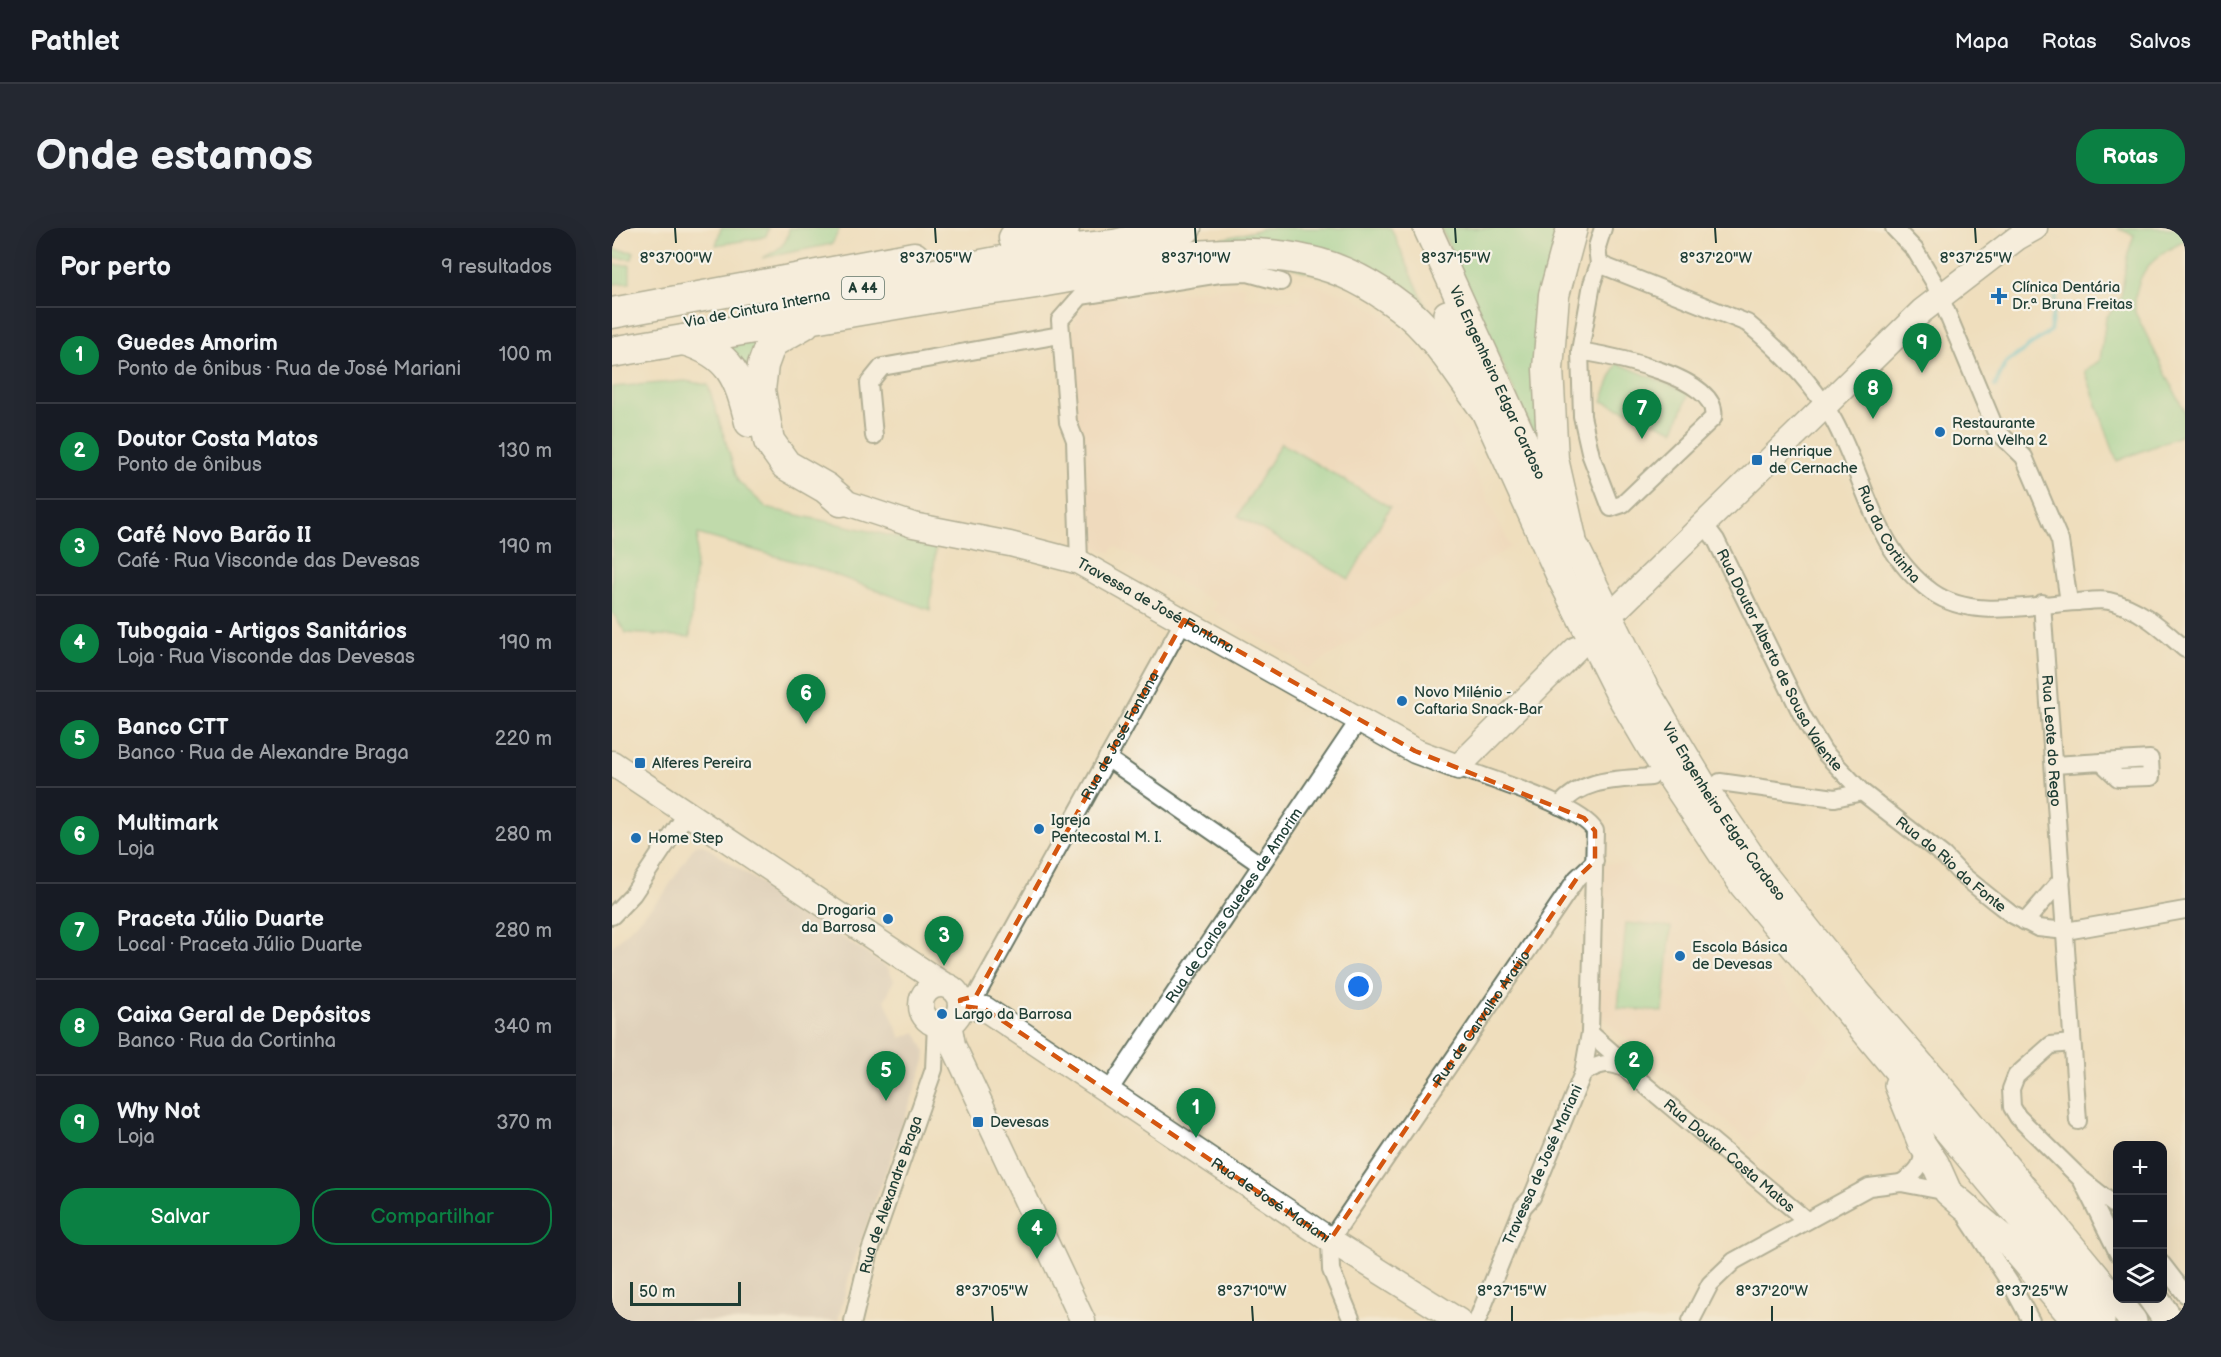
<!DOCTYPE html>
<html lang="pt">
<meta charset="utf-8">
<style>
body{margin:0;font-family:"Balsamiq Sans",sans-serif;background:#242831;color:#f1f3f6}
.controls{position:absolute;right:18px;bottom:18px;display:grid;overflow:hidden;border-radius:12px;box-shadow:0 6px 24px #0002}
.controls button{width:54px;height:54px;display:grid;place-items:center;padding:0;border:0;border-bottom:2px solid #363941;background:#171b24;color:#f1f3f6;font:30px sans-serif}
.scale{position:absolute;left:18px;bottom:15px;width:111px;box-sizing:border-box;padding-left:6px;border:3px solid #1f3d34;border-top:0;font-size:16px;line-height:21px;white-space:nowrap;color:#1f3d34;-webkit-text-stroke:4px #f7f3e8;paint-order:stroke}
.you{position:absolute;left:747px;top:759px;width:21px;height:21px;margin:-15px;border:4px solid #fff;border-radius:50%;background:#1a73e8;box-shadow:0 0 0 9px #1a73e833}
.badge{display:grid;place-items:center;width:39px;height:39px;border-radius:50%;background:#0b8043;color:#fff;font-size:20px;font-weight:700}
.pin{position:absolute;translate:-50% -50px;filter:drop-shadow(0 2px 3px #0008)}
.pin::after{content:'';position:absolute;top:32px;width:21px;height:18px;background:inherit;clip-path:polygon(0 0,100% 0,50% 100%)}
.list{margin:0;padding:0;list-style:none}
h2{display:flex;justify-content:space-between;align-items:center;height:78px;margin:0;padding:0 24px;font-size:26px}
h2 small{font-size:20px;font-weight:400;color:#9ea1a6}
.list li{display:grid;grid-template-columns:39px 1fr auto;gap:18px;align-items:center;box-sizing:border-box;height:96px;padding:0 24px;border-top:2px solid #363941}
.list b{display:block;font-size:22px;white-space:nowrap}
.list p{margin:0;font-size:20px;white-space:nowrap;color:#9ea1a6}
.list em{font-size:20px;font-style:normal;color:#9ea1a6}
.actions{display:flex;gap:12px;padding:18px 24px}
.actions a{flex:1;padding:14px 0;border:2px solid #0b8043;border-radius:24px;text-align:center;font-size:21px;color:#0b8043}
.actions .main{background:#0b8043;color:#fff}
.icon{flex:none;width:33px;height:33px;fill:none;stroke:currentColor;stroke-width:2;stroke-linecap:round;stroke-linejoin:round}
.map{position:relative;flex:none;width:1573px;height:1093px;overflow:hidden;border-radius:24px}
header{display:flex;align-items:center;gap:36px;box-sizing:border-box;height:84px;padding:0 30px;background:#171b24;border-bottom:2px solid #363941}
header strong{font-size:28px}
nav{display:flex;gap:33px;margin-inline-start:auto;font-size:21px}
.intro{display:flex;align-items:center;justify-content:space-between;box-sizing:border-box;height:144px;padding:0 36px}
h1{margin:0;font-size:42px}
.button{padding:15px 27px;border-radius:24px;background:#0b8043;color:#fff;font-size:21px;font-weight:700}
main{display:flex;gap:36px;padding:0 36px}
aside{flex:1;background:#171b24;border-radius:24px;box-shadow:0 6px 24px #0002}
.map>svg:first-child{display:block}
.built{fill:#f0d6bc}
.industrial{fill:#cec2b9}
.green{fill:#87d695;stroke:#538a64;stroke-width:1.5}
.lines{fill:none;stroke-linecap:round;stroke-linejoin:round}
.stream{stroke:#56c2d1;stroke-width:4.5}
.street-casing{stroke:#687564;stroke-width:20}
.secondary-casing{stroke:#687564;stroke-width:27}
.primary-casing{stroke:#687564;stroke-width:30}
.highway-casing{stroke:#687564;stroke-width:33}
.street{stroke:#fff;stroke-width:16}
.secondary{stroke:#fff;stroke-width:24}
.primary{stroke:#fff;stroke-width:27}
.highway{stroke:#fff;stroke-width:30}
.marked{fill:none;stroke:#d45610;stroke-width:4.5;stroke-dasharray:12 8;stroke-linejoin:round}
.ticks{fill:none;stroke:#1f3d34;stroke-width:2}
.poi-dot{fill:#1f6fb2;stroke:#f7f3e8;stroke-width:2}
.labels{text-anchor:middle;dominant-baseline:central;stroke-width:4.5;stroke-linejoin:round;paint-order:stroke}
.shield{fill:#f7f3e8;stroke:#60746a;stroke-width:1.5}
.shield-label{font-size:14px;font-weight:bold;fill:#1f3d34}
.poi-label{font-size:15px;fill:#1f3d34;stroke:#f7f3e8;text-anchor:start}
.street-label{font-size:15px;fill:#1f3d34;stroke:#f7f3e8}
.ticks-label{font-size:15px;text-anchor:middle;fill:#1f3d34;stroke:#f7f3e8;stroke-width:4.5;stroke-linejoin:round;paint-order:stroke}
</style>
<header>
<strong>Pathlet</strong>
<nav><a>Mapa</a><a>Rotas</a><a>Salvos</a></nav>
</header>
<div class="intro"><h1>Onde estamos</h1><a class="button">Rotas</a></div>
<main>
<aside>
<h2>Por perto<small>9 resultados</small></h2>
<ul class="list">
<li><span class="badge">1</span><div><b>Guedes Amorim</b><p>Ponto de ônibus · Rua de José Mariani</p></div><em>100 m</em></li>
<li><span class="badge">2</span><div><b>Doutor Costa Matos</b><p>Ponto de ônibus</p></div><em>130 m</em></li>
<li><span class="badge">3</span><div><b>Café Novo Barão II</b><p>Café · Rua Visconde das Devesas</p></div><em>190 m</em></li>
<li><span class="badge">4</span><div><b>Tubogaia - Artigos Sanitários</b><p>Loja · Rua Visconde das Devesas</p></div><em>190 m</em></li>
<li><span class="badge">5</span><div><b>Banco CTT</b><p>Banco · Rua de Alexandre Braga</p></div><em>220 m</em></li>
<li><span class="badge">6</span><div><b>Multimark</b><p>Loja</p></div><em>280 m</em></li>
<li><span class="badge">7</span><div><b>Praceta Júlio Duarte</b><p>Local · Praceta Júlio Duarte</p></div><em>280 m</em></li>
<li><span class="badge">8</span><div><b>Caixa Geral de Depósitos</b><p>Banco · Rua da Cortinha</p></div><em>340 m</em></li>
<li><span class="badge">9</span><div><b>Why Not</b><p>Loja</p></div><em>370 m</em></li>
</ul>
<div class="actions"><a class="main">Salvar</a><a>Compartilhar</a></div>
</aside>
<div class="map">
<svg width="1573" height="1093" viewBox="0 0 1573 1093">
<rect width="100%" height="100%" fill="#f7f3e8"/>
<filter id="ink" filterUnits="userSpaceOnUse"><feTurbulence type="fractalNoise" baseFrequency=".0167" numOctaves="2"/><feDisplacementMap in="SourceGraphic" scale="12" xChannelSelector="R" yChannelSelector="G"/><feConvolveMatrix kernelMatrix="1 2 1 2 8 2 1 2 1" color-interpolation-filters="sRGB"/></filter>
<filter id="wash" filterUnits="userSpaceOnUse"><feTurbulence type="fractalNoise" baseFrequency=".008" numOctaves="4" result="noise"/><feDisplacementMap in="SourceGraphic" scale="24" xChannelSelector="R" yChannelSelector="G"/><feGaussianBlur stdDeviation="1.35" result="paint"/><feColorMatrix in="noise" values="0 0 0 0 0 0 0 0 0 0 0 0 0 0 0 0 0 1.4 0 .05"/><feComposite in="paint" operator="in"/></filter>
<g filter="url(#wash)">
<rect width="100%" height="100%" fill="#efdebd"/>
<g class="built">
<path d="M690 54 739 68 776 90 803 118 899 319 696 441 682 429 600 382 604 375 503 318 498 325 482 318 479 314 473 205 465 191 461 101 464 89 476 75 633 57V70L688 72Z"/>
<path d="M992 635 1014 636 1027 652 1098 670 1221 814 1138 914 985 786Z"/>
</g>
<path class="industrial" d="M90 616 276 740 282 752 273 772 289 810 304 804 314 824 313 833 238 1045 226 1093H0V719L51 667 83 617Z"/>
<g class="green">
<path d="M109 0H157L154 8 148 10 104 17Z"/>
<path d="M177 0H228L220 16 150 30C165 23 176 17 177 0Z"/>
<path d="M653 0H779L827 108 796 75 598 14Z"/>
<path d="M829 0H948L933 232Z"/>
<path d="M1505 0H1573V13C1539 29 1522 45 1523 84L1573 184V206L1505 233 1473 143 1488 132 1494 90 1509 70 1515 29 1522 7Z"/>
<path d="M0 21 22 24 20 31 0 30Z"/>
<path d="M0 37H18V55L0 56Z"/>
<path d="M159 107 138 162 104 116Z"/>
<path d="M1005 135 1077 165 1062 202 990 173Z"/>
<path d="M73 153 96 157 126 253 155 280 324 318 318 382 202 339 86 306 78 409 14 405 0 384V159Z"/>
<path d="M669 215 778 279 737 351 626 288Z"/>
<path d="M1014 695 1059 699 1051 784 1006 780Z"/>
</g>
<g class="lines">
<path class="stream" d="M1383 158 1393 136 1438 103 1444 66"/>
</g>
</g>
<g filter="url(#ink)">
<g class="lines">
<g class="street-casing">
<g id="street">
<path d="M1282 0 1303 22 1322 54 1384 202 1412 229 1448 313 1457 374"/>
<path id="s1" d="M987 36 1135 95C1168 122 1201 155 1222 193 1254 252 1262 322 1320 364 1361 393 1419 376 1466 374 1476 373 1488 371 1497 373 1529 380 1550 401 1573 421"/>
<path d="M968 123C998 128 1109 149 1101 190L1011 276 999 280 979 228 970 188 968 123 980 56 987 36 985 19 991 0"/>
<path d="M262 208 257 155 270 139 448 107"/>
<path id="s2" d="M1092 296 1104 312 1190 487 1212 524 1250 564 1332 628 1349 646 1381 672 1399 686 1426 700 1454 703 1573 682"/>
<path d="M467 334 463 212 456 194 448 92 469 68 608 46 636 45 669 54"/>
<path id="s3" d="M1430 375 1466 893"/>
<path d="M495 530 649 637"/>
<path d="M1442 537 1538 531 1539 549 1506 550 1489 534"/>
<path d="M846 539C876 551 969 578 983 603L978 805 971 845 920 969 911 979 865 1093"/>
<path d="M1108 554 1223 570 1250 564"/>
<path d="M947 578C971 550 1005 552 1039 549"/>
<path d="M0 688 21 666 75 585"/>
<path d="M1413 694 1450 651"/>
<path id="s4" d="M348 772 364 768 572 392"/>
<path id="s5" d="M978 805 1003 827 1014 841 1194 992"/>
<path d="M1460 815 1439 817 1404 848 1399 861 1400 879 1406 889 1468 950 1506 980"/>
<path d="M971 845C988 835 996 833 1014 841"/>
<path id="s6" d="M496 864 747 492"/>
<path d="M1470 953 1506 1025"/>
<path d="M1289 955C1305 945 1314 936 1310 916"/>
<path d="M1356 991 1400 1058 1419 1093"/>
<path d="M1550 1036 1573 1066"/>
<path d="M1533 1070 1549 1093"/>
<path d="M1549 1070 1565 1093"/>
<path id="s7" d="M241 1093 258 1023 322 841 324 796"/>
<path id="s8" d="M740 1093 719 1042 718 1012 965 650 983 633"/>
<path d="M1079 1093 1098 1056 1122 1033 1257 959 1289 955 1336 964 1339 967"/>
</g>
</g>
<g class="secondary-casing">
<g id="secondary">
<path id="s9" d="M229 273 301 297 398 316 467 334 803 523 846 539 964 421"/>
<path d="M1008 378 1310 83 1405 10 1423 0"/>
<path d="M0 535 332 757"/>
<circle cx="329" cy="777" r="20"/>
<path id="s10" d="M349 778 373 781 718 1012 847 1093"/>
<path d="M337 795 341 817 471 1093"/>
</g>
</g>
<g class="primary-casing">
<g id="primary">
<path id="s11" d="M815 0 923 237 1033 461 1096 566 1151 646 1240 758 1333 865 1521 1093"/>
<path d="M835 86 870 177 949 350 1008 467 1038 518 1131 657 1446 1035 1489 1093"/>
<path d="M1286 857 1310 916 1323 935 1336 964 1398 1016 1464 1093"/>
</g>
</g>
<g class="highway-casing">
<g id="highway">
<path d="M402 10 452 0"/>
<path d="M162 77 437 24 502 17 574 0"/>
<path d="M0 85 302 29"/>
<path d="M192 96 159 115 151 137 148 162 157 213 174 237 214 260 229 273"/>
<path d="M72 112C119 126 127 149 138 194"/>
<path d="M0 124 361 63C467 55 591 8 696 33 729 40 762 58 789 79 821 102 847 146 870 177"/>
<path d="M959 310 941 231 936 141 942 67 960 0"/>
</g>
</g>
<use href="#street" class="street"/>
<use href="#secondary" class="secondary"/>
<use href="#primary" class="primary"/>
<use href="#highway" class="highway"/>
</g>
</g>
<path d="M0 0H1573V1093H0ZM572 392 803 523 972 590 983 603V633L965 650 718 1012 373 781 349 778 348 772 364 768Z" fill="#efdebd" fill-opacity=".55" fill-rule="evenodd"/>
<path class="marked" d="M572 392 803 523 972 590 983 603V633L965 650 718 1012 373 781 349 778 348 772 364 768Z"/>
<path class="ticks" d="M63 0 64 15M323 0 324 15M583 0 584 15M843 0 844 15M1103 0 1104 15M1363 0 1364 15M380 1078 381 1093M640 1078 641 1093M900 1078V1093M1160 1078V1093M1420 1078V1093"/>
<g class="poi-dot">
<path d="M1384 59h6v6h6v6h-6v6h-6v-6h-6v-6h6z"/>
<circle cx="1328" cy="204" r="6"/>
<rect x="1139" y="226" width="12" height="12" rx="3"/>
<circle cx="790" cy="473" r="6"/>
<rect x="22" y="529" width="12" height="12" rx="3"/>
<circle cx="427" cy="601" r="6"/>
<circle cx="24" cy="610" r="6"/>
<circle cx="276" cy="691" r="6"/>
<circle cx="1068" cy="728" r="6"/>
<circle cx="330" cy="786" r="6"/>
<rect x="360" y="888" width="12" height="12" rx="3"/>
</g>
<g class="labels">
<rect class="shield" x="230" y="49" width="42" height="22" rx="4.5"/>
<g class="shield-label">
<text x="251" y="60">A 44</text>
</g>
<g class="poi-label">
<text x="1400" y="59">Clínica Dentária<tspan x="1400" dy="17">Dr.ª Bruna Freitas</tspan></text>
<text x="1340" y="195">Restaurante<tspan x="1340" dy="17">Dorna Velha 2</tspan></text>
<text x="1157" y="223">Henrique<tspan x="1157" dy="17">de Cernache</tspan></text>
<text x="802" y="464">Novo Milénio -<tspan x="802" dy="17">Caftaria Snack-Bar</tspan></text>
<text x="40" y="535">Alferes Pereira</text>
<text x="439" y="592">Igreja<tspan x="439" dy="17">Pentecostal M. I.</tspan></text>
<text x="36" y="610">Home Step</text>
<text x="264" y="682" text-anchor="end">Drogaria<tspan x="264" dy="17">da Barrosa</tspan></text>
<text x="1080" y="719">Escola Básica<tspan x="1080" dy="17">de Devesas</tspan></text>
<text x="342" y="786">Largo da Barrosa</text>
<text x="378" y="894">Devesas</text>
</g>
<g class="street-label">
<text transform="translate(145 81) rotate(-11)">Via de Cintura Interna</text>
<text stroke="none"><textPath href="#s11" startOffset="170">Via Engenheiro Edgar Cardoso</textPath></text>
<text stroke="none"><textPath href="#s1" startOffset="417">Rua da Cortinha</textPath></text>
<text stroke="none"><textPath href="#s9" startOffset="334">Travessa de José Fontana</textPath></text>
<text stroke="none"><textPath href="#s2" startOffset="156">Rua Doutor Alberto de Sousa Valente</textPath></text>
<text stroke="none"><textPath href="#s4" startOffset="314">Rua de José Fontana</textPath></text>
<text stroke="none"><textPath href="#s3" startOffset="138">Rua Leote do Rego</textPath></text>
<text stroke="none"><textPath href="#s11" startOffset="656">Via Engenheiro Edgar Cardoso</textPath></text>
<text stroke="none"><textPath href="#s2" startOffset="428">Rua do Rio da Fonte</textPath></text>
<text stroke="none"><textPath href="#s6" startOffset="225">Rua de Carlos Guedes de Amorim</textPath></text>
<text stroke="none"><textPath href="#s8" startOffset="354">Rua de Carvalho Araújo</textPath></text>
<text stroke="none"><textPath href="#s5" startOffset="186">Rua Doutor Costa Matos</textPath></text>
<text transform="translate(931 937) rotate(-66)">Travessa de José Mariani</text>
<text stroke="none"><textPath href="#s7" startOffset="132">Rua de Alexandre Braga</textPath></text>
<text stroke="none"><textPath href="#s10" startOffset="368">Rua de José Mariani</textPath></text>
</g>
</g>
<g class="ticks-label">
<text x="64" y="35">8°37'00"W</text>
<text x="324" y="35">8°37'05"W</text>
<text x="584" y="35">8°37'10"W</text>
<text x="844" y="35">8°37'15"W</text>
<text x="1104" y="35">8°37'20"W</text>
<text x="1364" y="35">8°37'25"W</text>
<text x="380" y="1068">8°37'05"W</text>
<text x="640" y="1068">8°37'10"W</text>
<text x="900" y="1068">8°37'15"W</text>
<text x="1160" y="1068">8°37'20"W</text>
<text x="1420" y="1068">8°37'25"W</text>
</g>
</svg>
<div class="controls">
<button>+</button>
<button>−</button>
<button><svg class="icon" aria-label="layers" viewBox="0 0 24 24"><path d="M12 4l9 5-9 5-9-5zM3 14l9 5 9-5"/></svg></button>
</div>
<div class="scale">50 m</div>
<div class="you"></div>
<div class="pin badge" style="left:584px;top:910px">1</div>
<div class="pin badge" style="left:1022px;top:863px">2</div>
<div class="pin badge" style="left:332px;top:738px">3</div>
<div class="pin badge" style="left:425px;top:1031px">4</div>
<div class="pin badge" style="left:274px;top:873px">5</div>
<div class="pin badge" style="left:194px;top:496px">6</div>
<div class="pin badge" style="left:1030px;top:211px">7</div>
<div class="pin badge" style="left:1261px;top:191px">8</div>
<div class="pin badge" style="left:1310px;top:145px">9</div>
</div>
</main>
